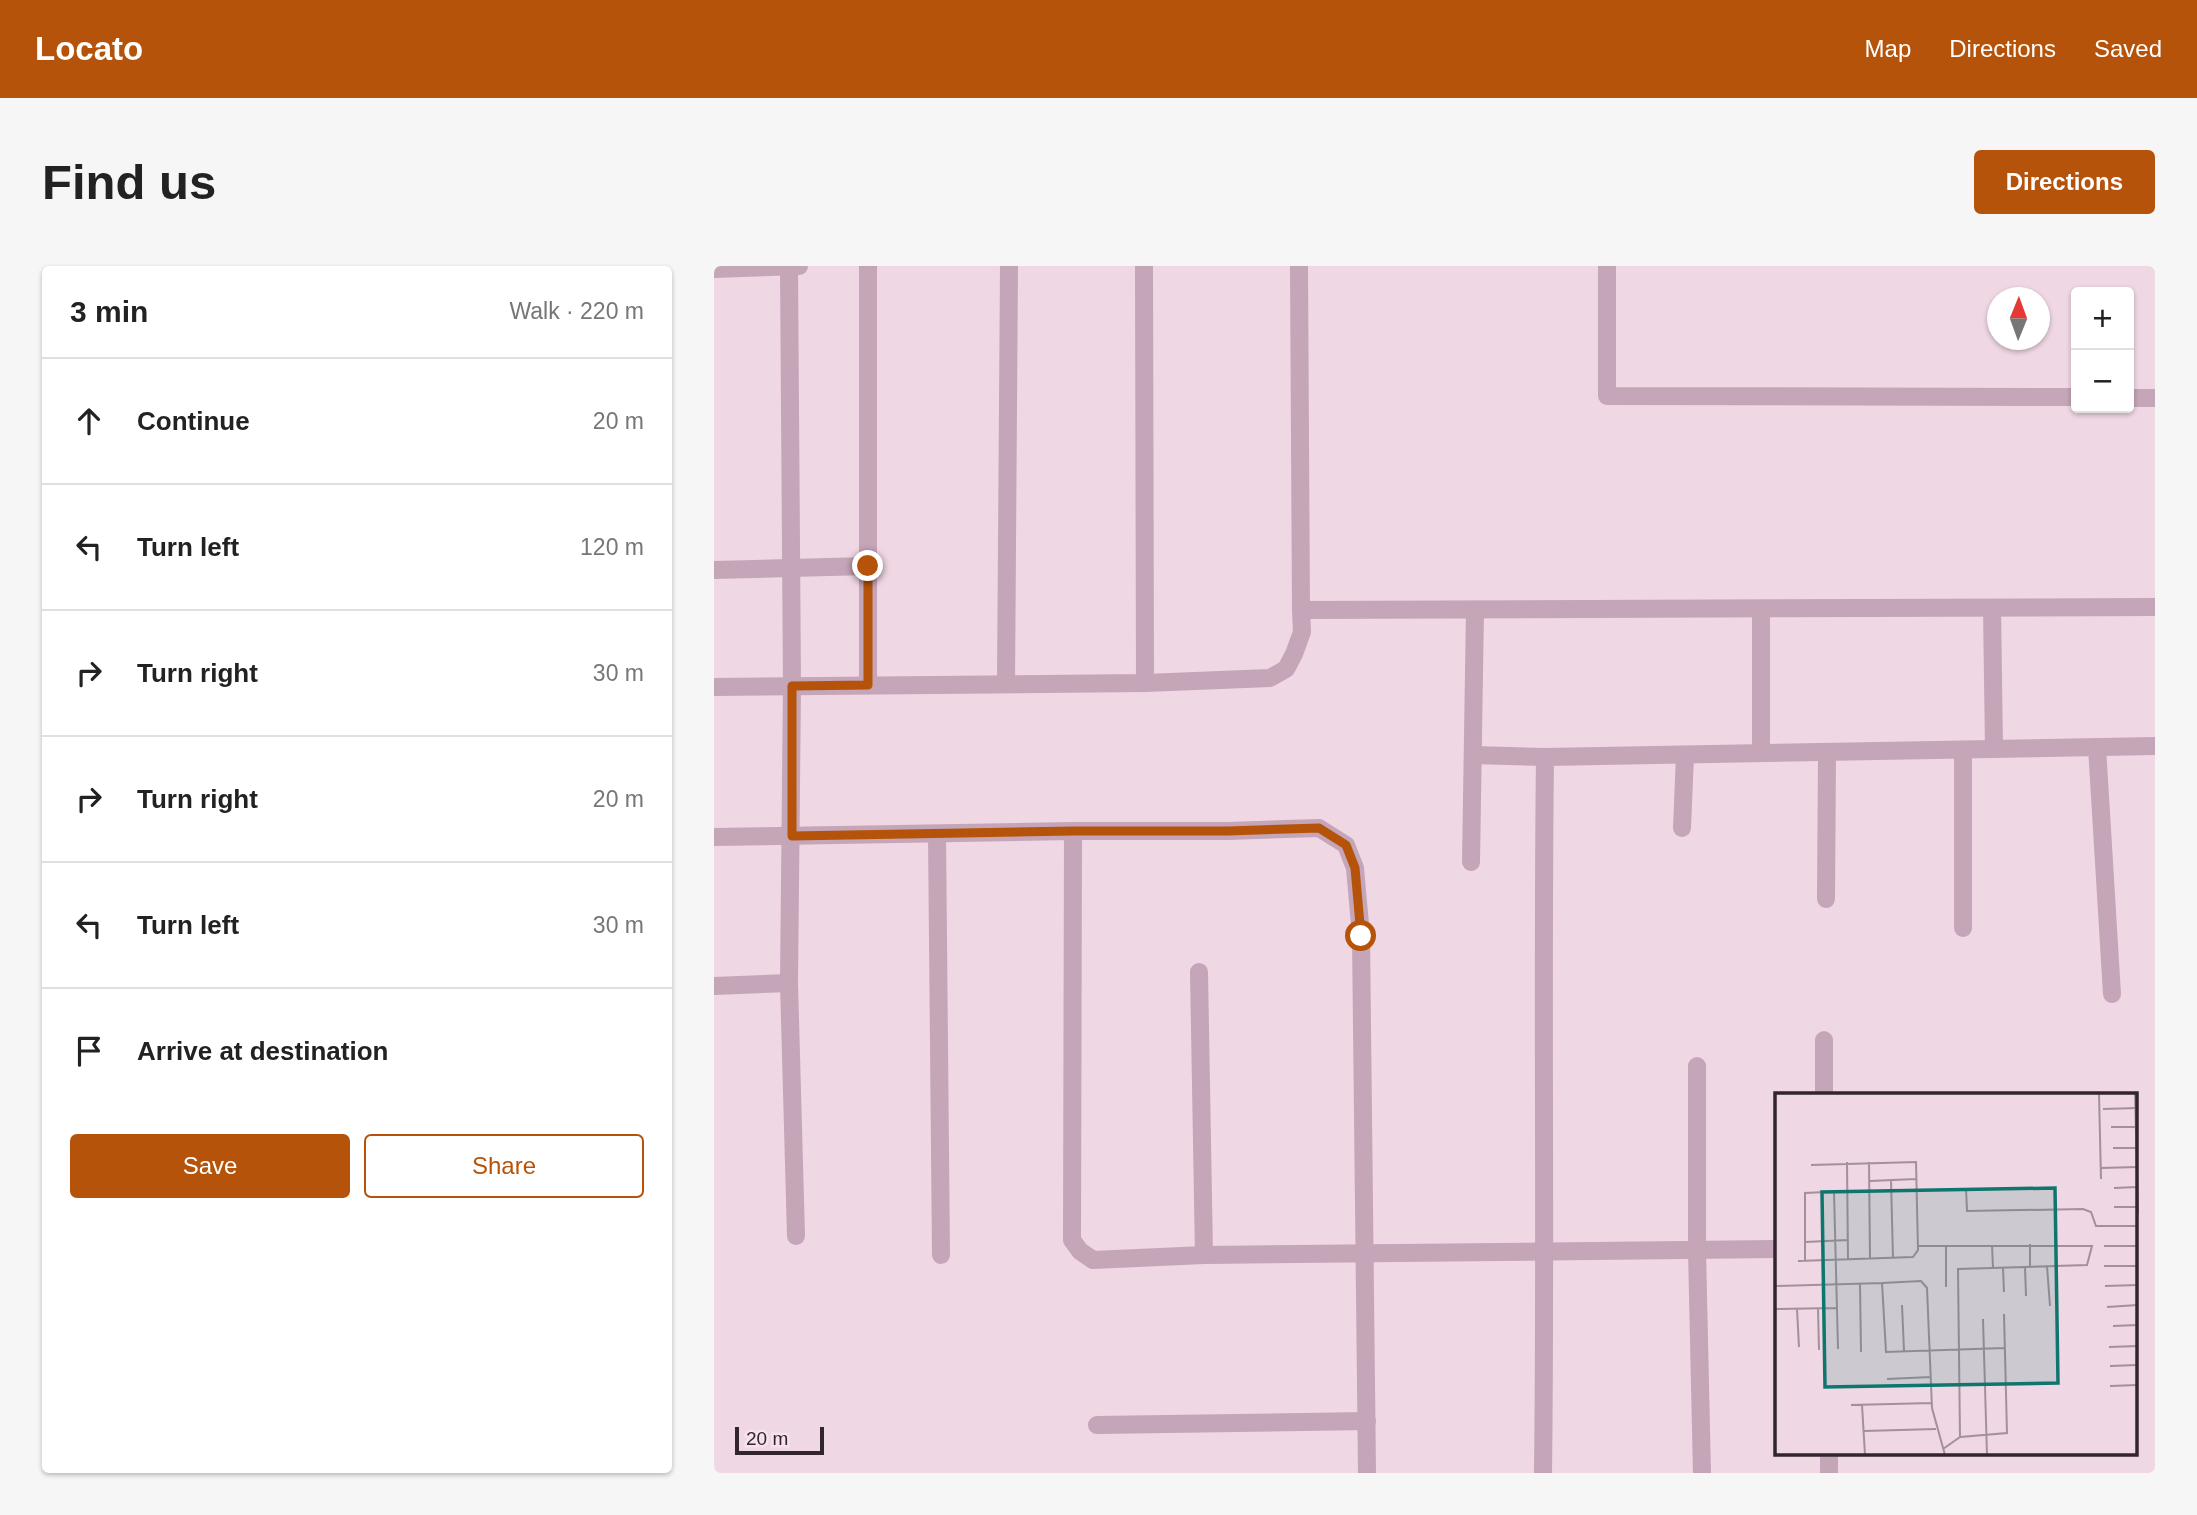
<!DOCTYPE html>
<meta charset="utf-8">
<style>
body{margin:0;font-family:Arial,sans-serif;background:#f6f6f6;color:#222}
.controls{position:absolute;right:21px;top:21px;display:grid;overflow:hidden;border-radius:7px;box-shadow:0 2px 5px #0004}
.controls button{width:63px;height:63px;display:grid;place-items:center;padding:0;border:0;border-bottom:2px solid #e0e0e0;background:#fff;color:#222;font:35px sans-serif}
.compass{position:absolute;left:1273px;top:21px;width:63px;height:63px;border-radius:50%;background:#fff;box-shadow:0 2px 5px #0004;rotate:1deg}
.scale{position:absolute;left:21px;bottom:18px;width:89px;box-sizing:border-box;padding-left:7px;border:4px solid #32252e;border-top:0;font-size:19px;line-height:24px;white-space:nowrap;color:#32252e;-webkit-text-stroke:5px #f7e3ed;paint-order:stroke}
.stop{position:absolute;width:21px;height:21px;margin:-16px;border:5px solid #b45309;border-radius:50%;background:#fff}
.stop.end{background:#b45309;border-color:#fff;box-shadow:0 2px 7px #0008}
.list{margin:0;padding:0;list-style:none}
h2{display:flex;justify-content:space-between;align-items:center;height:91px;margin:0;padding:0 28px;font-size:30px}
h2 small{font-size:23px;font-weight:400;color:#767676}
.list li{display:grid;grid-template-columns:46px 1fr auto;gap:21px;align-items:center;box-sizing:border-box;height:126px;padding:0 28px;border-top:2px solid #e0e0e0}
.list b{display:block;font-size:26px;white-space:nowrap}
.list em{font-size:23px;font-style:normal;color:#767676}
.actions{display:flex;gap:14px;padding:21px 28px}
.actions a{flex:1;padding:16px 0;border:2px solid #b45309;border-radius:7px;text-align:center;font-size:24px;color:#b45309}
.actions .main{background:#b45309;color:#fff}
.icon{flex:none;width:38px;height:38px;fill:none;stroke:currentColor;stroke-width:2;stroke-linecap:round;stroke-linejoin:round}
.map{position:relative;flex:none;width:1441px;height:1207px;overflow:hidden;border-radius:7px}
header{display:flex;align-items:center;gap:42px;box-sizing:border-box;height:98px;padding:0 35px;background:#b45309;color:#fff}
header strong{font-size:33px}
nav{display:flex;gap:38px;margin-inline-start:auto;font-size:24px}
.intro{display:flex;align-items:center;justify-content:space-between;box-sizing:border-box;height:168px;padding:0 42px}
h1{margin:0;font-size:49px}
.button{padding:18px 32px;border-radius:7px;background:#b45309;color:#fff;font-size:24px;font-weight:700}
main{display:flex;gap:42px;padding:0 42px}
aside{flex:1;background:#fff;border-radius:7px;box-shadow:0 2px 5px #0004}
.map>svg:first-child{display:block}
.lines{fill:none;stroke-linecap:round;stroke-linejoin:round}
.street{stroke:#c5a5b8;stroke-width:18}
.route{stroke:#b45309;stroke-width:9}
.inset-road{fill:none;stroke:#a3909b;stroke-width:2}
.view{fill:#0f766e;fill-opacity:0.15;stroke:#0f766e;stroke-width:3.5}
.inset-edge{fill:none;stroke:#32252e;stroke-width:3.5}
</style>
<header>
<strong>Locato</strong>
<nav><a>Map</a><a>Directions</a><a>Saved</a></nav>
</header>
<div class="intro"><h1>Find us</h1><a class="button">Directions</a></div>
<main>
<aside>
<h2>3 min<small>Walk · 220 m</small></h2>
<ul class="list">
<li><svg class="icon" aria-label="ahead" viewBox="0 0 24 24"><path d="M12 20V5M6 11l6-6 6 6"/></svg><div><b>Continue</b></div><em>20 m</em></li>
<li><svg class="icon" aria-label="left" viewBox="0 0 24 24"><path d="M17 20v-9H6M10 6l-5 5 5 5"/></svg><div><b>Turn left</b></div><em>120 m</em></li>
<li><svg class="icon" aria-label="right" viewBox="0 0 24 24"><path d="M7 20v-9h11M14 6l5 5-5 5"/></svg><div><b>Turn right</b></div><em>30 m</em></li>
<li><svg class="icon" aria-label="right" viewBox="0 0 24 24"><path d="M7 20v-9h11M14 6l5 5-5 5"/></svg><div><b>Turn right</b></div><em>20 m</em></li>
<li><svg class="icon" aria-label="left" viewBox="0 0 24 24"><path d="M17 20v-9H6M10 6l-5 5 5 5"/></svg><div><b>Turn left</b></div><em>30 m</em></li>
<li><svg class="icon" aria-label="arrive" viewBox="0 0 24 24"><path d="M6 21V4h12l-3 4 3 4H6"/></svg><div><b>Arrive at destination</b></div></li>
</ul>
<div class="actions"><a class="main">Save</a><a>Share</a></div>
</aside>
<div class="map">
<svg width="1441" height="1207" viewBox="0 0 1441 1207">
<rect width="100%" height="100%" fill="#efd7e3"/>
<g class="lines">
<g class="street">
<path d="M430 0 431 417"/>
<path d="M893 0V130L1362 131"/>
<path d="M75 1 78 420 75 717 82 970"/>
<path d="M0 3 85 0"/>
<path d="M1415 132H1441"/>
<path d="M0 304 154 300"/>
<path d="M1278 342 1280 483"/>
<path d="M1047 343V487"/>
<path d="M587 344 1441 341"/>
<path d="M292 418 295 0"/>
<path d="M154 419V0"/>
<path d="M0 421 431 417 556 412 572 403 580 388 588 366 587 344 585 0"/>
<path d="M1383 481 1398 728"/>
<path d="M1249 484V662"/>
<path d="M759 489 831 491"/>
<path d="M968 562 971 489"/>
<path d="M359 565H514L605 562 632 579 641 602 647 670 653 1207"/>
<path d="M223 569 227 989"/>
<path d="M0 571 359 565 358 974 366 985 379 994 490 989 1063 983"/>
<path d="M757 596 761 344"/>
<path d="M1112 633 1113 486"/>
<path d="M485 706 490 989"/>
<path d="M0 720 75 717"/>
<path d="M1110 774V829"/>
<path d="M983 800V985L988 1207"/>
<path d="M383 1159 653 1155"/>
<path d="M1115 1188V1207"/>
<path d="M829 1207C832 968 828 730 831 491L1441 480"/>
</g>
</g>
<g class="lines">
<path class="route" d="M154 300V419L78 420V570L359 565H514L605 562 632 579 641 602 647 670"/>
</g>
<g transform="translate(1061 827)">
<rect width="362" height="362" fill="#efd7e3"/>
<path class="inset-road" d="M324 1 326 86M360 1 363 121M328 16 363 15M336 34H363M338 55H363M72 69 73 167M94 69 95 166M326 75 363 74M116 87 118 165M95 88 141 86M191 95 192 118 308 116 316 119 321 133H363M339 95 363 94M59 99 63 256M339 114H363M30 149 73 147M255 151V174M217 152 218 175M143 153H317L312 172 183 176 185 344 168 356M171 153V194M329 153H363M23 168 138 164 143 157 141 69 36 72M30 168V100L72 98M272 173 275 213M329 173H363M250 174 251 203M228 175 229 199M107 190 146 188 152 195 157 315 170 362M85 191 86 259M0 193 107 190 111 259 229 255M330 193 363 192M127 212 129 258M332 214 363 212M0 216 61 215M22 216 24 254M43 216 44 257M208 226 212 362M338 233 363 232M334 254 363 253M335 273 363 272M112 286 156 284M335 293 363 292M76 312 157 310M87 312 90 362M89 338 161 336M185 344 232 340 229 221"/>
<path class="view" d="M280 95 283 290 50 294 47 99Z"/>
<rect width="362" height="362" class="inset-edge"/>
</g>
</svg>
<div class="controls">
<button>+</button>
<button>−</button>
</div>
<svg class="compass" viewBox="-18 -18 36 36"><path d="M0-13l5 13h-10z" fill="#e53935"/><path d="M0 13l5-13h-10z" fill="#767676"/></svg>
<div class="scale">20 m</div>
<div class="stop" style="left:647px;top:670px"></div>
<div class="stop end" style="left:154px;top:300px"></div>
</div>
</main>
